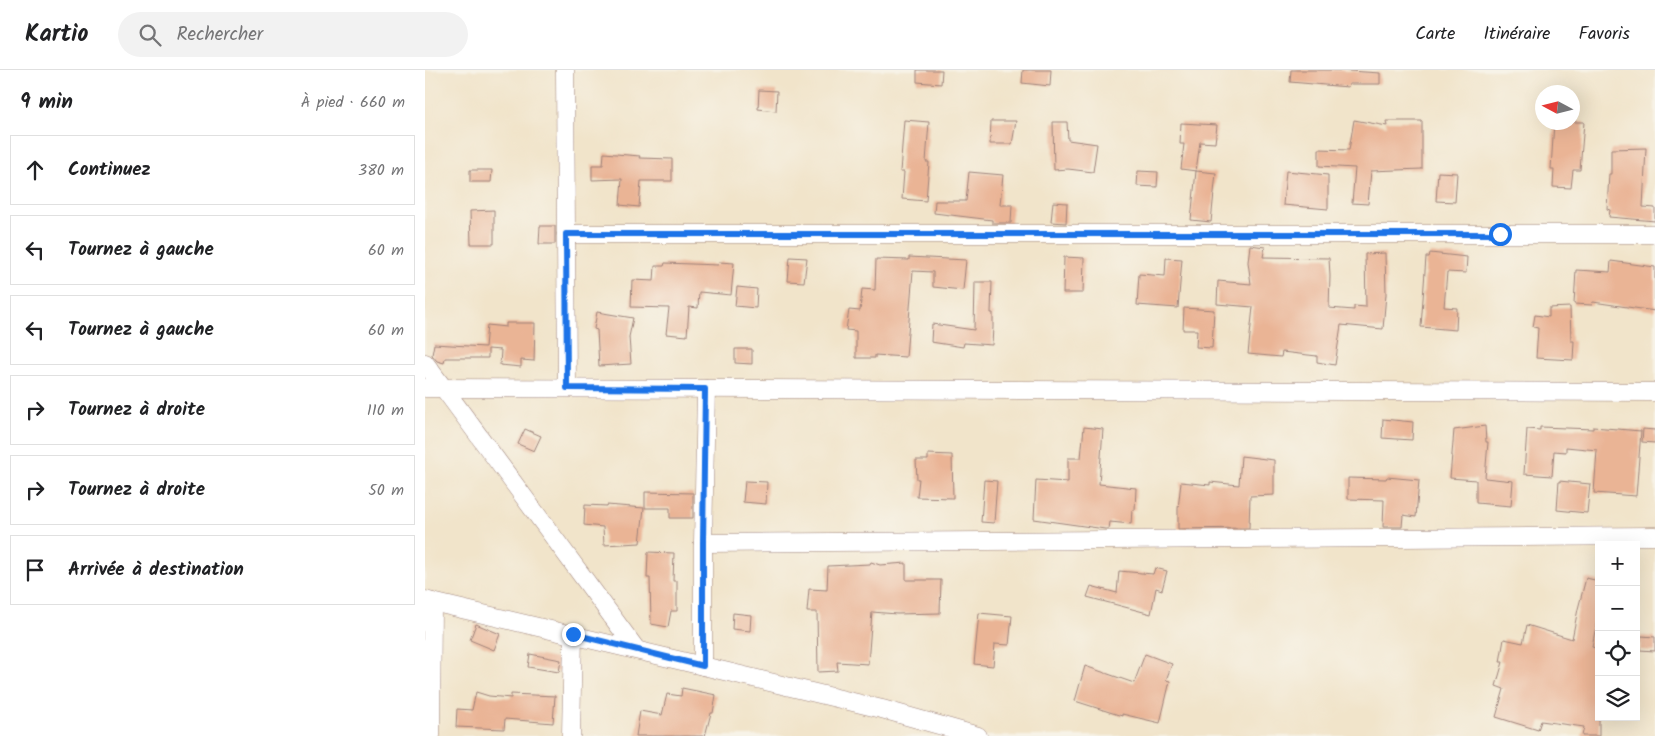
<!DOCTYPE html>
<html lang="fr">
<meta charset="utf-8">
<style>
body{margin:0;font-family:Kalam,sans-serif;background:#f2f2f2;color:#202124}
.controls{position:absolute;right:15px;bottom:15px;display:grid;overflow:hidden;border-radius:0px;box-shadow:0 5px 20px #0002}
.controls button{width:45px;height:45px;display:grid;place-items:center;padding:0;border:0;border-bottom:1px solid #e0e0e0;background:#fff;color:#202124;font:25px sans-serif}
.compass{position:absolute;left:1110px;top:15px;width:45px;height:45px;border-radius:50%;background:#fff;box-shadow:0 5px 20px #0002;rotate:277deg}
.stop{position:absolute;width:15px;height:15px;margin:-11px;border:4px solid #1a73e8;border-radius:50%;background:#fff}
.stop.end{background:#1a73e8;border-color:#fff;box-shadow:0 1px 5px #0008}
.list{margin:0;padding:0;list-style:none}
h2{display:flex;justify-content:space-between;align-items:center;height:65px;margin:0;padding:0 20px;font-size:21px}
h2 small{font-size:16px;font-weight:400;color:#757577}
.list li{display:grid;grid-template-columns:32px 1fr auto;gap:15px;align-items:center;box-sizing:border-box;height:70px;margin:0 10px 10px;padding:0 10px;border:1px solid #e0e0e0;border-radius:0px}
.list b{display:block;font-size:19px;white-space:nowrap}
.list em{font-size:16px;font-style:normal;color:#757577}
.icon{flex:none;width:28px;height:28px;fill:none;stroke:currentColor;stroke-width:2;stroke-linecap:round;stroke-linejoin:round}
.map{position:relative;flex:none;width:1230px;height:666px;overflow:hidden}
header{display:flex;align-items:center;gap:30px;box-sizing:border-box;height:70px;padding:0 25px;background:#fff;border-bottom:1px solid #e0e0e0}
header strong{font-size:24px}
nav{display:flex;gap:28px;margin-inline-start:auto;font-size:18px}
.search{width:350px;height:45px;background:#f2f2f2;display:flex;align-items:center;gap:12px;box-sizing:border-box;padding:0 18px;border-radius:28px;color:#757577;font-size:19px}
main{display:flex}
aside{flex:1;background:#fff}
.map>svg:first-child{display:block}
.building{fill:#eab495}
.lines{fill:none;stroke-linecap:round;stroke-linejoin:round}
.street-casing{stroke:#9e827a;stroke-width:19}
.street{stroke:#fff;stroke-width:18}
.route{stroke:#1a73e8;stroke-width:6}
</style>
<header>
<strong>Kartio</strong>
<div class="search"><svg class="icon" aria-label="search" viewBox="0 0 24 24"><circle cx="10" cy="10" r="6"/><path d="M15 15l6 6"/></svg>Rechercher</div>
<nav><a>Carte</a><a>Itinéraire</a><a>Favoris</a></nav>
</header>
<main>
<aside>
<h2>9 min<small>À pied · 660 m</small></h2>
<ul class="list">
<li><svg class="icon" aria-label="ahead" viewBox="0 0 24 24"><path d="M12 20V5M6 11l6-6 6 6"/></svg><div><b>Continuez</b></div><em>380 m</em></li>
<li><svg class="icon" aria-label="left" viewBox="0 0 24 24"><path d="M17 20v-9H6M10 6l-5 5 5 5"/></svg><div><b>Tournez à gauche</b></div><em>60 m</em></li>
<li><svg class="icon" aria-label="left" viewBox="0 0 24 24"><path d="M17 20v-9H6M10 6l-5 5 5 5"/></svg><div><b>Tournez à gauche</b></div><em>60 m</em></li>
<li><svg class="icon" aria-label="right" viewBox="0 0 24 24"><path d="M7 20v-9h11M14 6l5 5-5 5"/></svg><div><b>Tournez à droite</b></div><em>110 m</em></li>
<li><svg class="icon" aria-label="right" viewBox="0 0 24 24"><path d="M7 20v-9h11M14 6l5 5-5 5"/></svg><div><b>Tournez à droite</b></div><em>50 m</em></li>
<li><svg class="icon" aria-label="arrive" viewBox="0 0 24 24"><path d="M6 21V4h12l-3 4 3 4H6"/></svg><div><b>Arrivée à destination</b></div></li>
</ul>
</aside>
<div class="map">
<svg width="1230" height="666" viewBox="0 0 1230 666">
<rect width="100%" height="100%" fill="#f7f3e8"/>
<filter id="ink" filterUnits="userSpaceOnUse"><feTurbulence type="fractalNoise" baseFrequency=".02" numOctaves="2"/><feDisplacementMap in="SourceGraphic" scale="10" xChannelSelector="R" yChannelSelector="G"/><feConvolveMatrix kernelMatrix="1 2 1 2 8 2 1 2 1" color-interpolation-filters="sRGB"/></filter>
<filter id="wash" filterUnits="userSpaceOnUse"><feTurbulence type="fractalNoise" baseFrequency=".0096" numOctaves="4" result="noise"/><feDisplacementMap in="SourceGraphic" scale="20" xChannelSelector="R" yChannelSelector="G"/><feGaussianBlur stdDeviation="1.12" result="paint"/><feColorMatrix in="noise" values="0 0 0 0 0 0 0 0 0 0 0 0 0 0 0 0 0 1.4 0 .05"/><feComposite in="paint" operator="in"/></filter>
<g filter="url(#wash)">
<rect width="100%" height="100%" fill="#f1e4ca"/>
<g id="blocks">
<g class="building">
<path d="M492 0H517L516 14 492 12Z"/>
<path d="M598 0H626L625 16 597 13Z"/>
<path d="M866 0H909L955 3V14H924L923 17 865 12Z"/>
<path d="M334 20 352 21 351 41 333 39Z"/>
<path d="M479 50 504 52 501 92H504L501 131 477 129 479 102H475Z"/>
<path d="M929 50 962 56 961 51H997V99L946 101 943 134 927 133 930 98 894 96V79L924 80Z"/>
<path d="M566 51H591L587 74H565Z"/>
<path d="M628 52H642L643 70 672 74 668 102 643 99 629 100Z"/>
<path d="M1129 52H1159L1155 100H1148L1146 118 1128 117 1129 99H1126Z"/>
<path d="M756 53 792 55 790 73 775 72 771 101 756 99 759 74H755Z"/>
<path d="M1221 78 1218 137 1230 138V151L1184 147 1185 140 1182 139 1184 104H1186V79Z"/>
<path d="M179 83 215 86 214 88 247 89V111H216L214 137 195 135 197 109 167 110V95H178Z"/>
<path d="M45 100H67L66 112H45Z"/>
<path d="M713 101 733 102 732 117 712 116Z"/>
<path d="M771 101 791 103 786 152 766 150Z"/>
<path d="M861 101 903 105V139L858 135Z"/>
<path d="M544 102 578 105 575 135H587L586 153H567V150L509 143 510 131H541Z"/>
<path d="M1013 102 1032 103 1030 132 1011 131Z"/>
<path d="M628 132 642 133 641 153 626 152Z"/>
<path d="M69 140V174H46L45 141Z"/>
<path d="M115 156H130V174H114Z"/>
<path d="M825 175 840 177 838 187 904 188 905 206 904 238 929 240V236L941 237 940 184 960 183 961 224 958 259 916 255 910 295 892 292V286L857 282 856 287 823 284 828 237 792 234 793 211 826 214 823 192Z"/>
<path d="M1005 183 1042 187 1041 203 1022 202 1019 237 1032 238 1031 260 996 257 1001 187H1004Z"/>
<path d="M365 187 382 188 379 212 363 211Z"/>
<path d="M484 187 541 190 538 220 508 217V202L488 201 481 287 450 285V288H431V261L421 260 424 240 435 241 437 219 450 220 451 189 484 190Z"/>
<path d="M639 187 659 188 658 223H638Z"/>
<path d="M741 188 757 189 753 238 712 235 714 204 740 206Z"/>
<path d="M1186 191 1230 197V241L1168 232 1167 235 1149 234 1151 200 1185 202Z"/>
<path d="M294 192 309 193 306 225 274 222 273 238 264 237 262 266 241 264 244 238 206 237 207 210 229 211 230 196H239L240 193 293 195Z"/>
<path d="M550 212H567L566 243H568V257L567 275 539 273 538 277 506 272 507 254 549 260Z"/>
<path d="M312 217 332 219 331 238 310 236Z"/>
<path d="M1145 237 1146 271H1149L1148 290 1111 288 1113 258 1108 257 1110 245 1124 247V238Z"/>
<path d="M759 238 789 240 787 278 771 277 772 260H758Z"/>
<path d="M172 242 208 248 204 267 206 294 174 296 172 260 169 259Z"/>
<path d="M81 253H110L109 291 96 290V297L75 295 76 280 63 279V288H20L19 293 12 291 7 285 9 274 60 277 62 255 81 257Z"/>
<path d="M310 279H327V294L310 293Z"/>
<path d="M958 349 988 352 987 370 957 368Z"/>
<path d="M1060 356 1061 372H1063L1060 408 1088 411 1086 436 1051 433V410L1025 408 1029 360Z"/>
<path d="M659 357 678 359 674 414 711 418 710 440H707L706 454 685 452 684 459H680L609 449 611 410 643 412V388H656Z"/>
<path d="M1115 357 1168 359V357L1216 361 1211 426 1169 423 1172 380 1141 377V382L1129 381 1127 406 1099 404 1102 359 1115 360Z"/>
<path d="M100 359 116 366 109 381 93 374Z"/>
<path d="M1218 359 1230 360V373L1217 372Z"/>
<path d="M503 384 527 385 528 428 492 427 494 409H492L491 390H503Z"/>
<path d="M816 386 849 390V425L825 426 824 458 753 459V439L756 412 785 415V412L814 415Z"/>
<path d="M962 407 994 410 991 447 978 445 977 457H958L959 430 923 429V408L961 409Z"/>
<path d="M559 410 572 411 569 453 556 452Z"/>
<path d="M320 411 342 412 341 434 318 432Z"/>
<path d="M1134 411 1165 414 1162 443 1132 440Z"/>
<path d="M220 422 268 423V448H245V438H220Z"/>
<path d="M160 435 182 436V435L219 438 215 473 179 475 178 457 159 455Z"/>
<path d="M223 482 249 483 248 511H252V541H246L243 557 226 554 225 508H222Z"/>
<path d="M446 492 455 495 481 493V510H516L515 543 472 544 447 542 443 594 412 592 413 601 393 602 392 542H382L384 519 402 520 403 496 445 494Z"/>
<path d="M730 498 742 501 737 520 731 518 726 544 662 527 666 516 692 523 694 501 728 504Z"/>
<path d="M1161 508 1174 511V550H1172L1167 577 1174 579V666H1157L1159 657 1116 651 1113 660 1071 647 1079 619 1071 616 1078 592H1075L1079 569 1098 573 1102 555 1147 569 1153 539Z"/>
<path d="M308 543 326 545 325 561 307 559Z"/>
<path d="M554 543 587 546 584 575 570 574 568 596 549 594Z"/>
<path d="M51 554 75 564 69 580 45 570Z"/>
<path d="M1216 566 1230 567V581L1215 580Z"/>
<path d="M105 584 136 590 134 602 103 597Z"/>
<path d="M720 584 747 594 741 610 745 611 735 653 697 644V646L650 631 660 596 709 613Z"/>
<path d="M257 618 291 625 288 643H286L280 666H211L215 641 237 645 242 624 256 626Z"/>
<path d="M51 622 64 626 86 628V624L130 626 128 653 80 649 79 659 31 657 32 639 47 640Z"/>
</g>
</g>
</g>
<g filter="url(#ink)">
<use href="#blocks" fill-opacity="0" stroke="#9e827a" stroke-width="1"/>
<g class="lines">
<g class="street-casing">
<g id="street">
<path d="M140 0 141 164"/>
<path d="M0 293 211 579"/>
<path d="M0 318 1230 322"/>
<path d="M142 318 141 164H1230"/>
<path d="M278 473 1230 466"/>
<path d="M0 530 7 532 6 666"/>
<path d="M7 532 278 596V473L281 319"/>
<path d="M278 596 457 639 553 666"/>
<path d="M146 666 148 564"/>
</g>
</g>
<use href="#street" class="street"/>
</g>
</g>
<g class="lines" filter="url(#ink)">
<path class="route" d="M148 564 278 596V473L280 319 142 318 141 164H1075"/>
</g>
</svg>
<div class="controls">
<button>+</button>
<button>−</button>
<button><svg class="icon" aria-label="locate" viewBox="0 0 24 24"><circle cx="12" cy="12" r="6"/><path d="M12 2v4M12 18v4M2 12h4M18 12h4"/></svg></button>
<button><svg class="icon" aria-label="layers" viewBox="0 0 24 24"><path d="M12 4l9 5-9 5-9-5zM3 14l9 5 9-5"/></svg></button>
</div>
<svg class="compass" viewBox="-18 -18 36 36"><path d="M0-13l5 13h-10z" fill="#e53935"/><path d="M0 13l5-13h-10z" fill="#757577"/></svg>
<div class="stop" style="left:1075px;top:164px"></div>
<div class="stop end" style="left:148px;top:564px"></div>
</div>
</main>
